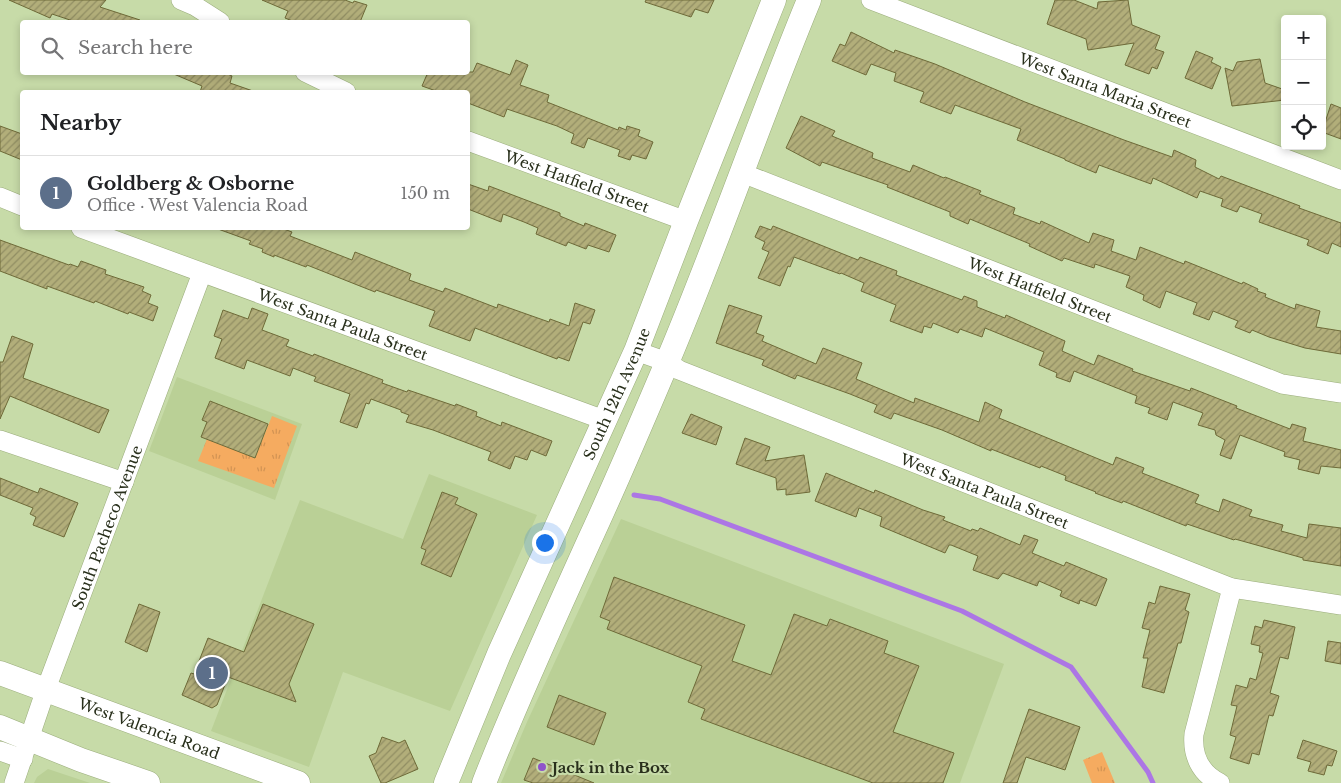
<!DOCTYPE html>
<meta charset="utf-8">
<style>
body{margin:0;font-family:"Libre Baskerville",serif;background:#f6f6f6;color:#202124}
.controls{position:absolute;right:15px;top:15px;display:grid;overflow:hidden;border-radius:5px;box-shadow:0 2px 8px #0003}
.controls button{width:45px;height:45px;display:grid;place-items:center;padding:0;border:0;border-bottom:1px solid #e0e0e0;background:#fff;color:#202124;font:25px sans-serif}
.you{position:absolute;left:544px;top:542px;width:18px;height:18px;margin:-12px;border:4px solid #fff;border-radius:50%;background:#1a73e8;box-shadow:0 0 0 8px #1a73e833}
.badge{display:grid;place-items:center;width:32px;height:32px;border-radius:50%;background:#8f53c9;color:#fff;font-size:16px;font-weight:700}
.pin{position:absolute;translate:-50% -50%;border:2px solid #fff;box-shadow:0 1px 5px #0006}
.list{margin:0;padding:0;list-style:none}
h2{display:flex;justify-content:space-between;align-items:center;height:65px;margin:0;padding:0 20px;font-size:21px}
h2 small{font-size:16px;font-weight:400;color:#757577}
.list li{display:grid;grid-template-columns:32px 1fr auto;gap:15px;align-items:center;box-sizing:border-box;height:75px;padding:0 20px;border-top:1px solid #e0e0e0}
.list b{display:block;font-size:19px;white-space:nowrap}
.list p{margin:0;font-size:16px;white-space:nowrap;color:#757577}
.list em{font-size:16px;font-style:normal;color:#757577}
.icon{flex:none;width:28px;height:28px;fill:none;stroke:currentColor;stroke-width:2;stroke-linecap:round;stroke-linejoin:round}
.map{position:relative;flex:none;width:1341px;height:783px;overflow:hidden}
.search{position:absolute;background:#fff;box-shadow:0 2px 8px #0003;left:20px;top:20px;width:450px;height:55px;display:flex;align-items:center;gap:12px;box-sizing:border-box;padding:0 18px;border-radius:5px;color:#757577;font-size:19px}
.panel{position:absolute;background:#fff;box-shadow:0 2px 8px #0003;left:20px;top:90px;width:450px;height:140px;border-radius:5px}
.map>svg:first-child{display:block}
.built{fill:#bad096}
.park{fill:url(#park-tufts)}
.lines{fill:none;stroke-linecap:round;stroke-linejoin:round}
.stream{stroke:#ac76e5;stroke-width:5}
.building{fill:url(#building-hatch);stroke:#6e6a38}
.minor-casing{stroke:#9bad7c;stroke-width:20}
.major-casing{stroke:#9bad7c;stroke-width:25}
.minor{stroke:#fff;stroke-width:19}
.major{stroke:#fff;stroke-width:24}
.poi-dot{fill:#8f53c9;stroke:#c7dba8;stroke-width:2}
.labels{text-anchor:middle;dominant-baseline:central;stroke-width:4.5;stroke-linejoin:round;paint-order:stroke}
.street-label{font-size:15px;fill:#29301c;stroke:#c7dba8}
.poi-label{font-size:15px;font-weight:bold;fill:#29301c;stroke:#c7dba8;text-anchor:start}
</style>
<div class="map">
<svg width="1341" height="783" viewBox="0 0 1341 783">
<defs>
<pattern id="park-tufts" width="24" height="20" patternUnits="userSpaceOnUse" patternTransform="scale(1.25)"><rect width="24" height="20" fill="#f5ab60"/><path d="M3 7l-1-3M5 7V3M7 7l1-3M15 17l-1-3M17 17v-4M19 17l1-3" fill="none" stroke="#d29353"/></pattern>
<pattern id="building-hatch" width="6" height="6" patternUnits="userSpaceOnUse" patternTransform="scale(1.25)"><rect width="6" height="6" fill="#b2ae7a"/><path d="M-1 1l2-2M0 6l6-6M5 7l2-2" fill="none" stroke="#918e63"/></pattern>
</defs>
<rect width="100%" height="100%" fill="#c7dba8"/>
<g class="built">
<path d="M177 377 302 424 275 500 149 451Z"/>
<path d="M429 474 537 515 450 711 343 672 309 767 211 731 300 500 403 539Z"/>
<path d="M621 519 1004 664 960 783H501L527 722Z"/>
<path d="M48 769 90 783H34L37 777Z"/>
</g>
<g class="park">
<path d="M272 416 297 426 274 488 198 461 207 439 255 458Z"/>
<path d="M1102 752 1115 783H1092L1083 760Z"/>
</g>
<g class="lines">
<path class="stream" d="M634 495 660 499 962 611 1071 667 1148 772 1153 783"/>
</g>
<g class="building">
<path d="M9 0H106L100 7 140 20V22H76L52 14 50 18Z"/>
<path d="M262 0H345L353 3 354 1 367 5 360 22H295L285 18 288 11Z"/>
<path d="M646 0H714L708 13 695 9 691 17 645 2Z"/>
<path d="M1055 0H1074L1097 9 1098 2 1128 0 1132 25 1160 36 1155 49 1164 52 1157 69 1152 67 1149 74 1125 65 1134 43 1088 50 1086 39 1047 24Z"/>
<path d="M851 32 894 53 895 50 935 64 1025 102 1124 140 1172 157 1174 150 1196 160 1195 167 1219 179 1221 176 1300 206 1299 208 1341 223V247L1332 243 1328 254 1307 245 1309 240 1259 222 1262 214 1240 206 1237 212 1221 206 1223 199 1200 191 1197 198 1153 178 1151 184 1099 165 1096 173 1065 160V159L1017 140 1021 129 955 105 951 114 920 102 924 92 894 81 896 73 871 64 866 75 832 61 840 44 845 46Z"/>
<path d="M1196 51 1213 58 1211 62 1221 67 1212 89 1185 78Z"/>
<path d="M1260 59 1265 83 1285 90V100L1232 106 1225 68 1233 71 1237 62Z"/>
<path d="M516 60 528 65 520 85 549 95 547 102 618 130 619 127 626 130 627 126 640 130 638 136 653 142 646 159 632 155 630 160 618 156 620 150 588 138 584 148 571 143 574 134 557 126 507 109 504 117 468 103V92H439L422 86 428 72H473L477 63 510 75Z"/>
<path d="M169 72H223L232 76 230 83 253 91 252 92H200L202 86Z"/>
<path d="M1331 104 1341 108V139L1322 132Z"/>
<path d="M801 116 835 131 832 136 873 153 872 158 910 172 913 165 944 178 945 177 981 191 979 194 1015 208 1013 214 1040 224 1041 221 1089 243 1093 233 1114 240 1111 251 1136 260 1140 247 1184 264 1185 261 1242 284 1243 282 1258 289 1257 291 1266 294 1265 297 1295 309 1296 304 1320 311 1316 327 1341 331V354L1305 348 1269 337 1252 330 1250 333 1235 327 1238 321 1213 311 1209 320 1193 314 1197 303 1166 291 1160 308 1143 300 1144 295 1126 287 1130 276 1095 264 1094 268 1064 258 1062 261 1029 246 1030 244 970 219 968 224 950 216V212L887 187 888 185 822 162 820 166 786 148Z"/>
<path d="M0 126 22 134V160L0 151Z"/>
<path d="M468 184 488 191 489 186 560 213V216L584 226 585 223 616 235 609 252 588 245 586 249 568 242 566 246 536 234 538 228 524 222 503 214 501 222 468 209Z"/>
<path d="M760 226 771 230 773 226 858 260 860 257 897 271 896 275 962 300 964 296 977 301V307L1005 318 1006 315 1065 341 1062 351 1094 365 1098 355 1133 369 1132 371 1190 391 1191 388 1237 406 1236 408 1290 429 1292 424 1306 428 1303 441 1341 450V468L1321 466 1319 474 1298 469 1300 460 1284 456 1285 452 1240 435 1231 459 1220 455 1225 440 1216 435 1215 430 1198 425 1203 413 1173 402 1167 420 1148 413 1150 408 1135 403 1137 396 1074 371 1070 382 1056 377 1057 373 1039 365 1044 352 985 328 982 337 960 329 958 333 933 323 931 328 924 326 922 333 890 321 896 305 861 291 864 283 841 273 840 274 794 257 790 267 788 266 780 286 758 278 769 252 762 249 765 242 755 237Z"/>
<path d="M218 228H281L292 232 290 236 352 260 355 252 411 274 409 280 443 292 445 288 497 308 498 304 549 322 550 319 569 326 575 303 595 310 590 324 583 322 569 361 558 357 557 359 475 328 470 341 429 326 435 311 376 290 375 292 307 265 306 267 274 255V257L262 252 263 249 249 244 251 241 218 229Z"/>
<path d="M0 240 69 265 70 264 78 267 81 261 106 270 105 274 144 287 142 291 151 295 148 303 158 307 153 321 129 312 128 314 95 301 94 303 47 286V289L0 271Z"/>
<path d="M729 305 762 316 756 333 764 336 762 341 816 364 823 348 862 363 856 379 914 403 915 398 979 422 985 402 1002 410 999 418 1113 465 1116 457 1144 468 1142 473 1199 495 1195 503 1219 512 1223 499 1252 510 1249 516 1283 525 1281 531 1307 538 1309 524 1341 528V566L1303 560V558L1235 539 1234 540 1187 524 1186 526 1123 501 1122 503 1095 493 1096 492 1065 480 1066 476 1041 466 1040 468 991 449V451L942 430 894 413 891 419 874 412 877 405 850 394 797 375 795 379 762 365 764 360 716 343Z"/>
<path d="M252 308 268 314 262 330 289 340 286 346 313 356 314 354 383 380 382 383 407 392 408 390 455 406 456 404 477 412 476 416 501 426 502 422 552 441 546 456 531 450 527 460 515 456 510 469 488 460 491 452 433 430 406 422 409 415 401 412V410L371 399 369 404 366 403 357 428 340 422 350 394 314 381 316 377 293 368 290 376 247 360 244 369 215 358 222 339 214 336 223 310 248 319Z"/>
<path d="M12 336 33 344 23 378 109 410 99 433 10 396 0 419V362H3Z"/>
<path d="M210 401 268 424 255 458 201 437 207 422 202 420Z"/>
<path d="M691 414 722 427 716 445 682 433Z"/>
<path d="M745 438 770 447 765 461 804 455 810 492 786 495V489L777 490 776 478 736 464Z"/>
<path d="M826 473 874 493 875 490 923 510 945 517 943 520 971 531 972 529 978 531 980 528 1020 545 1024 535 1038 540 1032 553 1064 566 1066 562 1107 579 1096 606 1080 600 1079 604 1060 596 1062 591 1039 581 1037 586 1003 573 998 579 973 570 978 556 951 545H949L945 553 880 526 882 517 859 508 856 517 815 501Z"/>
<path d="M0 478 38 493 40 488 78 503 64 537 33 525 36 517 30 514 33 508 0 495Z"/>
<path d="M442 492 458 498 455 504 477 514 451 577 421 564 426 550 421 548Z"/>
<path d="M614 577 745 625 732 661 771 675 794 614 827 626 830 619 888 641 884 653 919 666 893 732 954 753 943 783H873L701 719 705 709 688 702 702 666 607 629 610 621 600 617Z"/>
<path d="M1160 586 1190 594 1185 610 1189 612 1181 643H1178L1164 693 1142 687 1148 658H1143L1150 630 1142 628 1149 602 1155 604Z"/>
<path d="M139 604 160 612 147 652 125 642Z"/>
<path d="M263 604 314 624 289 684 296 702 228 677 217 705 212 708 182 695 191 673 194 674 208 638 244 652Z"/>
<path d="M1264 620 1295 627 1288 659 1280 657 1270 693 1279 696 1273 716 1269 715 1259 755 1252 753 1249 764 1230 758 1236 737 1230 735 1237 706 1231 705 1236 685 1247 688 1250 678 1256 680 1263 653 1259 652 1260 646 1251 644 1255 626 1262 628Z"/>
<path d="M1328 641 1341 643V664L1325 661Z"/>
<path d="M559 695 606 713 594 745 547 727Z"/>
<path d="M1029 709 1080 727 1065 770 1026 757 1017 783H1003Z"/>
<path d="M382 737 399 743 405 740 418 769 385 783H381L369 756 376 753Z"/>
<path d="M1303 740 1337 751 1332 766 1327 765 1324 775 1308 771 1311 762 1297 758Z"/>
<path d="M533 758 594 783H533L524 780Z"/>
</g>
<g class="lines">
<g class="minor-casing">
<g id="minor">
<path d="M181 0 195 6 220 22"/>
<path id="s1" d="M871 0 1341 180"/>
<path d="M305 72 346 92"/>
<path id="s2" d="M468 141 686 221"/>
<path id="s3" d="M742 173 1282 384 1341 393"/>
<path d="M0 197 22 206"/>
<path id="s4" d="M81 228 604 420"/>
<path id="s5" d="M636 351 667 362 679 370 1232 588 1341 605"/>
<path d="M0 440 124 482"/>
<path d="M0 751 23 759"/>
<path id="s6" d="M14 783 46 689 202 273"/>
<path d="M1220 783C1200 773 1192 755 1194 734L1232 588"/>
</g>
</g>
<g class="major-casing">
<g id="major">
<path id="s7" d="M0 673 298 783"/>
<path d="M0 727 81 760 148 783"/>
<path id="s8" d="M446 783 499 654 636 351 686 221 774 0"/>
<path d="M484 783C516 701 553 621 589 541 616 483 641 424 666 365 717 245 759 121 809 0"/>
</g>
</g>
<use href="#minor" class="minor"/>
<use href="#major" class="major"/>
</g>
<circle class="poi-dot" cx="542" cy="767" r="5"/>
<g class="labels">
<g class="street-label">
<text stroke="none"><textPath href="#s1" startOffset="251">West Santa Maria Street</textPath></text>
<text stroke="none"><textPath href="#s2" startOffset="116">West Hatfield Street</textPath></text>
<text stroke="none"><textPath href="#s3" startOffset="320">West Hatfield Street</textPath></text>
<text stroke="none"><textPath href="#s4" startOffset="279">West Santa Paula Street</textPath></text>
<text stroke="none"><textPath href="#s8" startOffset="425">South 12th Avenue</textPath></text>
<text stroke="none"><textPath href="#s5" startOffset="376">West Santa Paula Street</textPath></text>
<text stroke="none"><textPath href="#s6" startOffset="272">South Pacheco Avenue</textPath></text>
<text stroke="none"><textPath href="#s7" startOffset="159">West Valencia Road</textPath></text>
</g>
<g class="poi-label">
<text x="552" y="767">Jack in the Box</text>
</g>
</g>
</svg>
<div class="controls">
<button>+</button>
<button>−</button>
<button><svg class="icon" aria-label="locate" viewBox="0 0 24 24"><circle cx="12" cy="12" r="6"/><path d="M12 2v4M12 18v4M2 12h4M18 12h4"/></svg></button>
</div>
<div class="you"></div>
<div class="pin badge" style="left:212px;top:673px;background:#5c6f8a">1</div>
<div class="search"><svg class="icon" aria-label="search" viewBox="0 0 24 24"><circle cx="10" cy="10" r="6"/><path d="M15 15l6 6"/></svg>Search here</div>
<section class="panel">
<h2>Nearby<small></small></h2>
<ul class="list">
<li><span class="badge" style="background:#5c6f8a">1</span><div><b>Goldberg &amp; Osborne</b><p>Office · West Valencia Road</p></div><em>150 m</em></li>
</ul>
</section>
</div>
